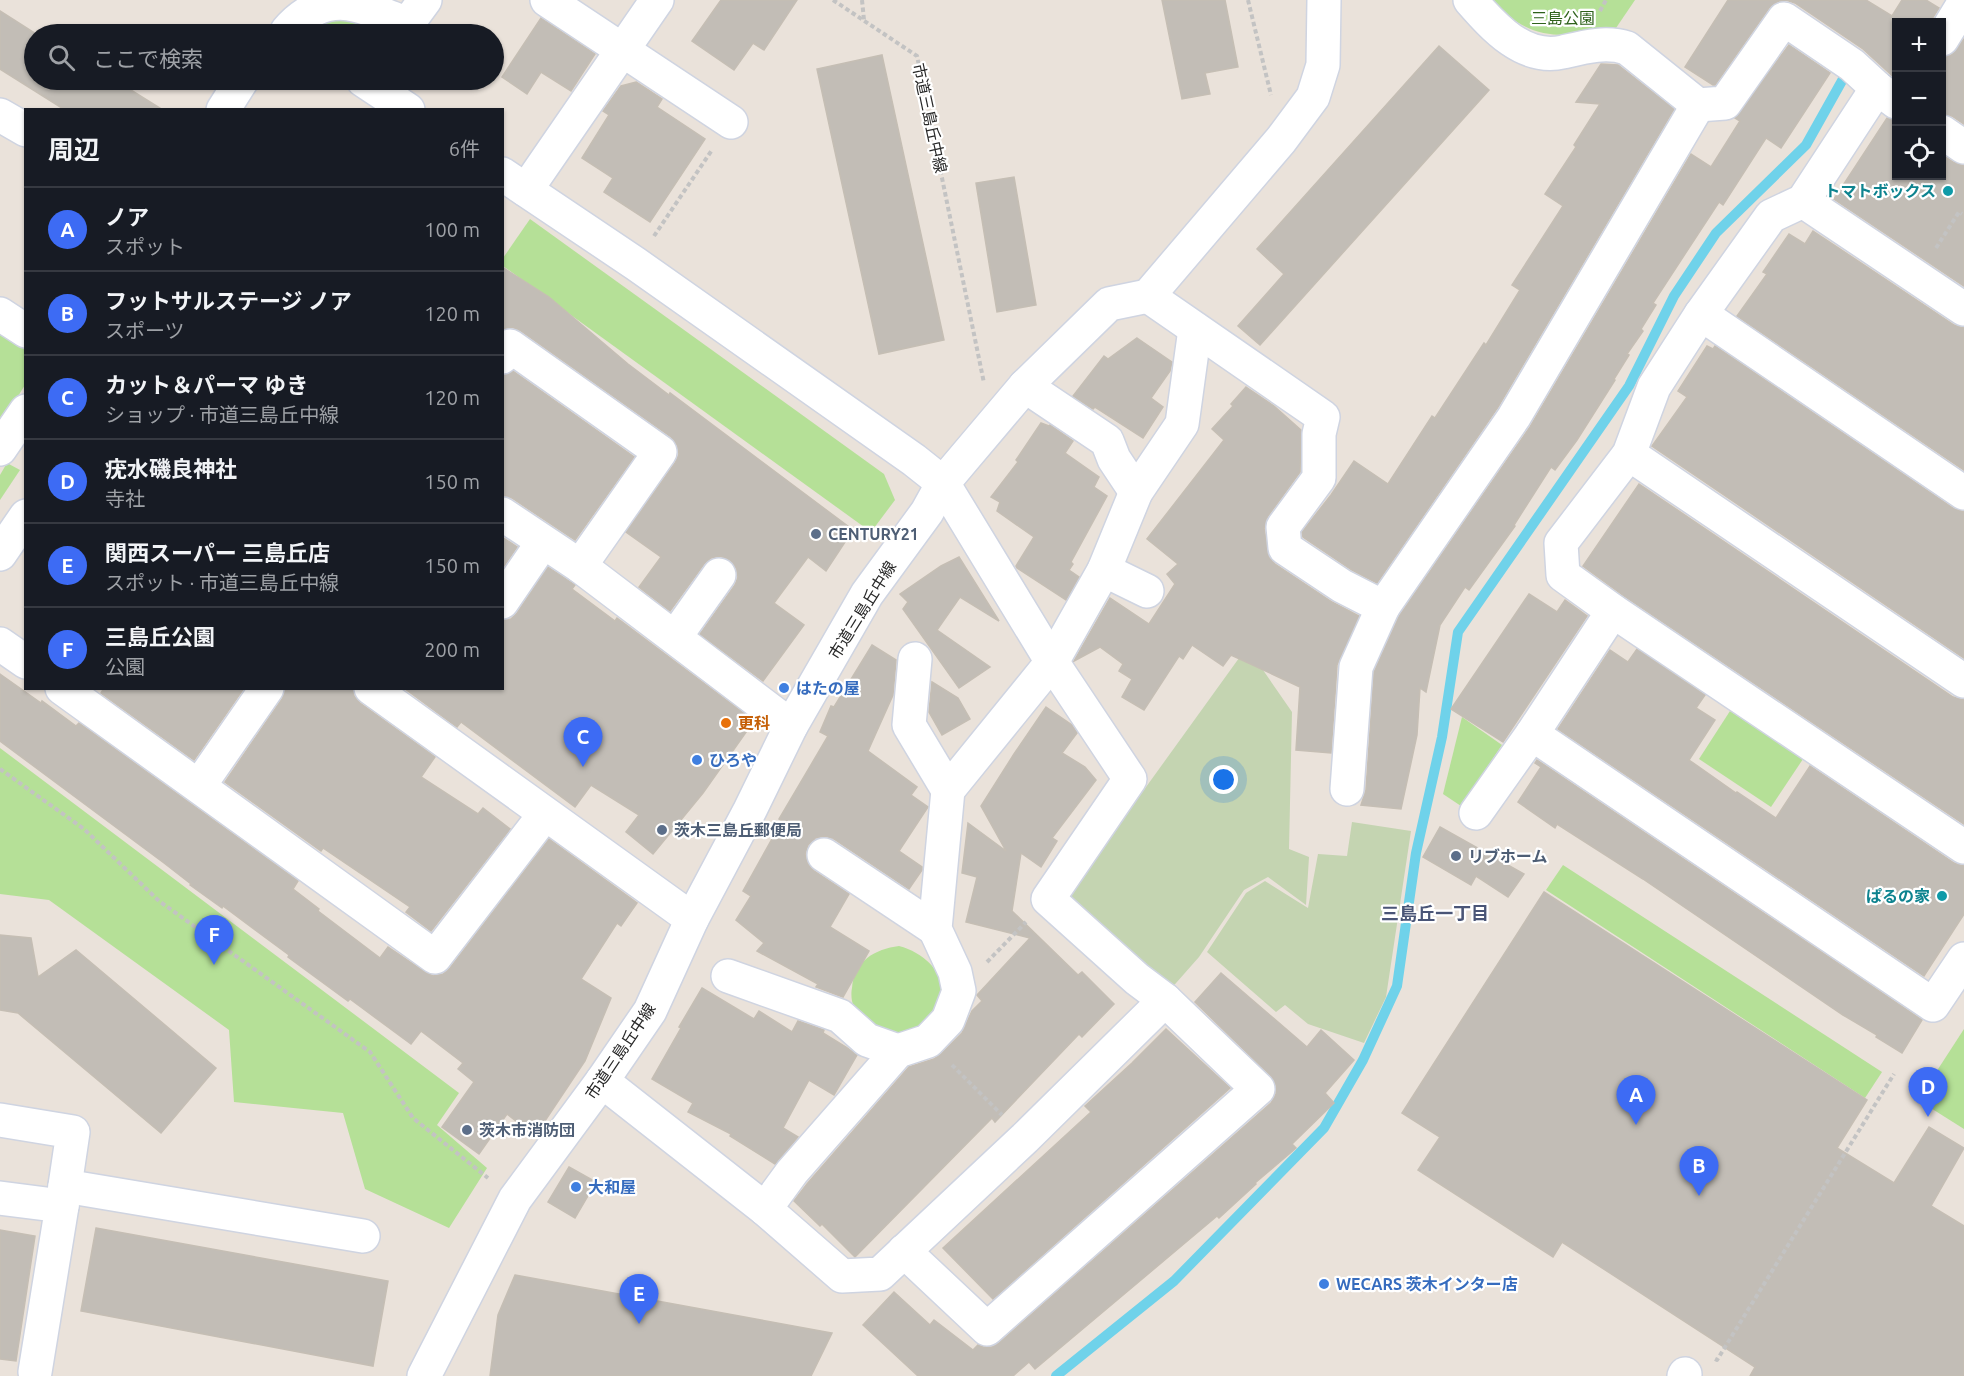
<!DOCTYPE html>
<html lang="ja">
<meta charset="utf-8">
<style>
body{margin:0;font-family:Ubuntu,"Noto Sans JP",sans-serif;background:#242831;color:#f1f3f6}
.controls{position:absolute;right:18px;top:18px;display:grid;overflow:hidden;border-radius:0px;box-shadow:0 2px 4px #0004}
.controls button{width:54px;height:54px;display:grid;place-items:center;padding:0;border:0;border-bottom:2px solid #363941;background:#171b24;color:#f1f3f6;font:30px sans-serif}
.you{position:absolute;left:1224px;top:780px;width:21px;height:21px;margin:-15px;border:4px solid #fff;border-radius:50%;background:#1a73e8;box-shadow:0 0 0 9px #1a73e833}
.badge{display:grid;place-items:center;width:39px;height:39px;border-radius:50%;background:#3d6bf4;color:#fff;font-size:20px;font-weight:700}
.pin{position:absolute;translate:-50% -50px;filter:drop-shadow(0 2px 3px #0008)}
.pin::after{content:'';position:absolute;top:32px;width:21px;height:18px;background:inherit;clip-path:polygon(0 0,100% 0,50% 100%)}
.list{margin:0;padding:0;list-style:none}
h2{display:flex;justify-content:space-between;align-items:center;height:78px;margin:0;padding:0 24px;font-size:26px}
h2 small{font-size:20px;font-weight:400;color:#9ea1a6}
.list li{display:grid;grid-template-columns:39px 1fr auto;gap:18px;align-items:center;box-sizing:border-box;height:84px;padding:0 24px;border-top:2px solid #363941}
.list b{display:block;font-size:22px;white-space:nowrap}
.list p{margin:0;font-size:20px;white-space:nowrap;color:#9ea1a6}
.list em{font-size:20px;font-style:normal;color:#9ea1a6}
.icon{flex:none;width:33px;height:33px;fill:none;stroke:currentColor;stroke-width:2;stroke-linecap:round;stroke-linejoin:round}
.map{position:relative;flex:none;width:1964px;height:1376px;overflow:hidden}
.search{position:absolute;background:#171b24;box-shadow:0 2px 4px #0004;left:24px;top:24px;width:480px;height:66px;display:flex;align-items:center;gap:15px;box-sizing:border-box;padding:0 21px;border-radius:33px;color:#9ea1a6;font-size:22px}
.panel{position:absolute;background:#171b24;box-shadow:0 2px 4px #0004;left:24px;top:108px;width:480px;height:582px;border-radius:0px}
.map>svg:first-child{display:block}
</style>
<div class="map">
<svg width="1964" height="1376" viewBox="0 0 1964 1376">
<rect width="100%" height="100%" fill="#eae2da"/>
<g fill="#b5e097">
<path d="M 1492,0 L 1635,0 L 1616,28 C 1565,38 1530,43 1492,0 Z"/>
<path d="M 334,15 L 350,22 L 370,22 L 384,27 L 381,34 L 325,34 L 317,24 Z"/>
<path d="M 530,219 L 884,474 L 895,500 L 871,532 L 503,266 L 503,258 Z"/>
<path d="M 0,334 L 26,350 L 25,385 L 0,425 Z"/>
<path d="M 7,463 L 20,470 L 0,500 L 0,475 Z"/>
<path d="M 1730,711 L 1803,759 L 1771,807 L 1699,759 Z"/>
<path d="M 1462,717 L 1502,745 L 1461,806 L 1443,794 Z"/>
<path d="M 0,748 L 459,1093 L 437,1125 L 487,1168 L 449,1228 L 365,1189 L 343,1113 L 234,1102 L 229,1030 L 49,900 L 0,894 Z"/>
<path d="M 1563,865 L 1882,1072 L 1865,1098 L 1546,890 Z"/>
<path d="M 899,946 C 936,956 959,992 926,1021 C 922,1025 917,1031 912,1033 C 904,1035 893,1034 884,1035 C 878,1029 857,1013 854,1006 C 851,1002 851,992 852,988 C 854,961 875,949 899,946 Z"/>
<path d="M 1964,1029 L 1964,1129 L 1918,1100 Z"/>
</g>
<g fill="#c4d4b1">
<path d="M 1247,647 L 1292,712 L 1289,849 L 1309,857 L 1306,905 L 1268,877 L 1244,890 L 1199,957 L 1169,991 L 1066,898 Z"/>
<path d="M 1352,822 L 1411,831 L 1386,997 L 1364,1043 L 1308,1024 L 1285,1005 L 1276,1012 L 1207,952 L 1246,893 L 1265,881 L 1308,908 L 1318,854 L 1347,856 Z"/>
</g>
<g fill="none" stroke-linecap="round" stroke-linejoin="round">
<path stroke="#6fd2ea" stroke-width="10" d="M 1056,1376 L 1174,1281 L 1324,1128 L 1363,1060 L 1397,986 L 1416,853 L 1442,737 L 1458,632 L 1629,386 L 1674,296 L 1716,233 L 1806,145 L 1843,79"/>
</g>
<g fill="#c2bdb6" stroke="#c5beb4" stroke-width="1.5">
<path d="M 721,0 L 797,0 L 764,50 L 753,43 L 734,70 L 692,41 Z"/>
<path d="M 1162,0 L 1225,0 L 1238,67 L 1205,73 L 1210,94 L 1182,99 Z"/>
<path d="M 1728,0 L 1866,0 L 1892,16 L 1902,0 L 1926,0 L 1939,8 L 1930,22 L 1896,22 L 1896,79 L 1863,49 L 1795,3 L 1786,0 L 1777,2 L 1769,8 L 1715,85 L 1713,85 L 1685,67 Z"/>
<path d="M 0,11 L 36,34 L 37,31 L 42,34 L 34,34 L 34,80 L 115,80 L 163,110 L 65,110 L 0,69 Z"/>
<path d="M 541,18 L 595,54 L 571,91 L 541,72 L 527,94 L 502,77 Z"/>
<path d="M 1964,39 L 1964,124 L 1952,116 L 1941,114 L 1941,58 L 1951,55 Z"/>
<path d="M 1789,45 L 1830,73 L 1781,148 L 1766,138 L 1723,205 L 1719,202 L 1653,303 L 1656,305 L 1641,329 L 1643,331 L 1627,354 L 1629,355 L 1614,379 L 1615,380 L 1577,440 L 1555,470 L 1551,467 L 1514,525 L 1515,526 L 1469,590 L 1465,587 L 1440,625 L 1426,692 L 1420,688 L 1417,735 L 1401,809 L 1361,805 L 1366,790 L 1374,672 L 1399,616 L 1530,427 L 1691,154 L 1711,167 L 1740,121 L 1735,118 Z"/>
<path d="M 1439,46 L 1489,90 L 1260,345 L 1238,326 L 1284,274 L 1257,249 Z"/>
<path d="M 882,55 L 944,340 L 879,354 L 817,69 Z"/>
<path d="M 1601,64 L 1618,65 L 1674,109 L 1498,407 L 1377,583 L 1352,570 L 1303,537 L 1302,532 L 1331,495 L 1354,461 L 1388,484 L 1432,416 L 1435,418 L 1484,343 L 1486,345 L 1520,290 L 1512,285 L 1563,206 L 1545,194 L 1576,147 L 1574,145 L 1600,104 L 1576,102 Z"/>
<path d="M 636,82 L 662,99 L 657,107 L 705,139 L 650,222 L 604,192 L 613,178 L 582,158 L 609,115 L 603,111 L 621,86 Z"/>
<path d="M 1887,118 L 1896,120 L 1896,176 L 1941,176 L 1941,154 L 1953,162 L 1964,166 L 1964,286 L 1834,199 Z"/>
<path d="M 1014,177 L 1036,305 L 997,312 L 976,183 Z"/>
<path d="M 1813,231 L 1954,325 L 1964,328 L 1964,470 L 1737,316 L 1767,274 L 1763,272 L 1789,234 L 1805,244 Z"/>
<path d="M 502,267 L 549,297 L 628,364 L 669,395 L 670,393 L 853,530 L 826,571 L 808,557 L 774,603 L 804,625 L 763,681 L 700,634 L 735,585 L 738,577 L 736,568 L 730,560 L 720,556 L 711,558 L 704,564 L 670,611 L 639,587 L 661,557 L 626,532 L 675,463 L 679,454 L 677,445 L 671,437 L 521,331 L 512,327 L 502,329 Z"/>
<path d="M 1137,338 L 1172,362 L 1170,371 L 1151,398 L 1163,407 L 1143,438 L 1095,407 L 1093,409 L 1073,396 L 1104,356 L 1108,359 Z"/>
<path d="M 1707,346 L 1713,349 L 1715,346 L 1953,508 L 1964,512 L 1964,658 L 1652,446 L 1687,397 L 1678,391 Z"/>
<path d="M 513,371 L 634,457 L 575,540 L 512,498 L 502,495 L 502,375 Z"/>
<path d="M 1246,387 L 1274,406 L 1301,430 L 1300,472 L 1268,516 L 1264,528 L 1269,557 L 1275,564 L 1332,602 L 1359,616 L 1337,665 L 1331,753 L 1296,750 L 1300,687 L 1231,655 L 1223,666 L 1192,645 L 1183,659 L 1179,656 L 1144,710 L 1122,697 L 1132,679 L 1119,671 L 1123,664 L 1100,647 L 1074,661 L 1110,598 L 1149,624 L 1175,584 L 1167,574 L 1178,564 L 1147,539 L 1224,440 L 1212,429 L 1233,406 L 1231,404 Z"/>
<path d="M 1041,423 L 1049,426 L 1050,425 L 1073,441 L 1065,453 L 1099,477 L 1094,487 L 1107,496 L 1071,562 L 1073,564 L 1069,570 L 1079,577 L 1066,600 L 1017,568 L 1016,566 L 1034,537 L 997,511 L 1000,502 L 991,497 L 1018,462 L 1016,460 Z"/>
<path d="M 1639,484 L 1953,697 L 1964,700 L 1964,824 L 1624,596 L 1583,566 Z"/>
<path d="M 502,537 L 517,547 L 504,566 L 502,565 Z"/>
<path d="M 959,557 L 999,621 L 960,597 L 937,630 L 990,667 L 959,688 L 903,609 L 908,602 L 900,594 L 941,566 Z"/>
<path d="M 548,567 L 575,585 L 572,589 L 615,621 L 617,618 L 754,721 L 703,793 L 653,854 L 626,832 L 639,815 L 591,785 L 575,807 L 461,722 L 457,727 L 404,688 L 502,688 L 502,620 L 511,619 L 517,613 Z"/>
<path d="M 1529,594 L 1557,612 L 1565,600 L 1587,616 L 1503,742 L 1451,709 Z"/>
<path d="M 872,645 L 896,660 L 893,695 L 868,751 L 917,787 L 911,795 L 928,807 L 899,851 L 922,867 L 922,870 L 909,889 L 834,839 L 825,836 L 816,838 L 808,845 L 805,854 L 808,864 L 814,871 L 849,894 L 830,927 L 869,951 L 843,997 L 816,987 L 818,984 L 757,951 L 764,943 L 736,920 L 751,896 L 743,891 L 782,821 L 779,819 L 828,736 L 820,732 L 831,706 L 834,707 Z"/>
<path d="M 1637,649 L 1705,695 L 1696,708 L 1715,720 L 1689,760 L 1736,793 L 1737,792 L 1776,818 L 1810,766 L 1954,863 L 1964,866 L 1964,914 L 1924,976 L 1558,729 L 1610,650 L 1628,662 Z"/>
<path d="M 0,674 L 41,703 L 42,701 L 76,726 L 79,723 L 298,881 L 293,889 L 319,909 L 318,911 L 380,958 L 388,947 L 425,972 L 433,976 L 443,974 L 450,968 L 549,839 L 637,903 L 621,926 L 617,923 L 581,979 L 611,998 L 585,1061 L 535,1136 L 507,1114 L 479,1154 L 442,1127 L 474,1082 L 458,1069 L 463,1063 L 421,1031 L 411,1044 L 350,999 L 348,1001 L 288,957 L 289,955 L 223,906 L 222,908 L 190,885 L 191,884 L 164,863 L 0,741 Z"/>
<path d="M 932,682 L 958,698 L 970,719 L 942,735 L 929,712 Z"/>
<path d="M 104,688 L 244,688 L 194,760 L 101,693 Z"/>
<path d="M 286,688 L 353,688 L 354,696 L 360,703 L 435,757 L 421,777 L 478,814 L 483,808 L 510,829 L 431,931 L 406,912 L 410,907 L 323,848 L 321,851 L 225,782 L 282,699 Z"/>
<path d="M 1046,707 L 1072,725 L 1077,733 L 1062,753 L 1085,767 L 1096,780 L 1052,838 L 1057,841 L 1041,867 L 1021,853 L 1012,911 L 1078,975 L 1082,972 L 1114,1004 L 1082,1037 L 1079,1034 L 995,1122 L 992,1118 L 855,1257 L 822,1224 L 820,1226 L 794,1201 L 807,1184 L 909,1067 L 934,1059 L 941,1054 L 962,1033 L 972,1011 L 982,1001 L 977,995 L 1030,938 L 966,922 L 977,877 L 962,873 L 968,823 L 1006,851 L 981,806 L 1014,754 Z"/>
<path d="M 1537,760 L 1922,1020 L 1902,1053 L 1876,1037 L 1877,1035 L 1843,1015 L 1643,879 L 1557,824 L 1555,828 L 1518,802 L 1541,767 L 1535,763 Z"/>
<path d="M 1440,827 L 1524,874 L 1508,897 L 1476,876 L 1471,885 L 1423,857 Z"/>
<path d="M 1544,892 L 1867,1100 L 1837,1148 L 1894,1183 L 1929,1127 L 1964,1148 L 1931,1206 L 1964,1226 L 1964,1376 L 1750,1376 L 1755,1367 L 1562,1242 L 1553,1257 L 1418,1170 L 1440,1137 L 1402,1113 Z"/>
<path d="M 0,935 L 31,938 L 38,977 L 76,950 L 216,1068 L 161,1133 L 18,1013 L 0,1010 Z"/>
<path d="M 1221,973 L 1307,1047 L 1321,1030 L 1354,1060 L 1325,1093 L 1334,1103 L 1292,1144 L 1296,1148 L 1255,1183 L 1256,1184 L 1219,1218 L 1217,1216 L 1035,1369 L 1029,1362 L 1013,1376 L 918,1376 L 863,1325 L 894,1292 L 930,1325 L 934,1320 L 973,1350 L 978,1345 L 983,1347 L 992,1347 L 999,1343 L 1271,1103 L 1276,1094 L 1276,1085 L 1271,1076 L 1195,1002 Z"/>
<path d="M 702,988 L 754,1019 L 759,1011 L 792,1032 L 798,1021 L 824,1030 L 823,1033 L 846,1047 L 857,1055 L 834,1095 L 809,1080 L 783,1128 L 798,1137 L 775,1164 L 730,1136 L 731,1134 L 688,1112 L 693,1103 L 652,1079 L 681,1028 L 679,1027 Z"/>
<path d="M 1166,1029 L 1230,1088 L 993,1299 L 943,1248 L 1091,1112 L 1085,1106 L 1132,1063 Z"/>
<path d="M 569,1167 L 596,1182 L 575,1218 L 548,1202 Z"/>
<path d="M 96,1228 L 388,1281 L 373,1366 L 81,1311 Z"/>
<path d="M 0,1230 L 35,1236 L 16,1361 L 0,1359 Z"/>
<path d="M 515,1275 L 832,1333 L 811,1376 L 490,1376 L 498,1315 Z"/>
</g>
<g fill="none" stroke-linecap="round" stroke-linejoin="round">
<defs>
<g id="minor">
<path d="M 547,0 L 731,122"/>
<path d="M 1470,0 C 1493,26 1523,61 1563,52 C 1584,47 1606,41 1627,48 L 1698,105 L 1725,103 L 1784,19 L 1852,65 L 1877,88 L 1896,102"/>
<path d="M 287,31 C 302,13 325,0 349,4 C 366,6 391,18 408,24"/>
<path d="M 400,34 L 425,0"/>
<path d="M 1942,39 L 1964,3"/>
<path d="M 363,80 L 408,110"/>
<path d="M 1877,88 L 1803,201 L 1771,216 L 1701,314 L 1654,387 L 1629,454 L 1561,543 L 1563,575 L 1613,611 L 1964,847"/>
<path d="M 223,110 L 242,80"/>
<path d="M 0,115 L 26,130"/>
<path d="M 1942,132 L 1964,147"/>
<path d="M 502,174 L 636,264 L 914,460 L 943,483 L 1052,662 L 1130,779 L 1048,899 L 1137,979 L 1165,1000 L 1025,1138 L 880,1274 L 842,1276 L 765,1209"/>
<path d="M 526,190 L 657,0"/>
<path d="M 1803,201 L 1964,309"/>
<path d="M 1148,296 L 1323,417 L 1319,434 L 1319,478 L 1283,527 L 1285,548 L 1342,586 L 1383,607 L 1514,417 L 1698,105"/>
<path d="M 0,314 L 26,331"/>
<path d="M 1701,314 L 1964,493"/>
<path d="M 502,357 L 510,346 L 660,452 L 580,566"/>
<path d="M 1025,386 L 1107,441 L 1114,459 L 1136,492"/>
<path d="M 0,449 L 26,411"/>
<path d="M 1629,454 L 1964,681"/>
<path d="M 502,514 L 580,566 L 791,726"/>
<path d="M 0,554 L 26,516"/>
<path d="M 1104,570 L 1147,591"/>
<path d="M 502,602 L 543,542"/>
<path d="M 1613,611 L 1532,734 L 1933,1005 L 1964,959"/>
<path d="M 675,637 L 719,575"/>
<path d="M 0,644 L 26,662"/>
<path d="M 915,659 L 909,725 L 948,790"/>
<path d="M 62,688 L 435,957 L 545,814"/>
<path d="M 371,688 L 692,919"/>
<path d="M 199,786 L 267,688"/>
<path d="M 1347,789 L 1356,667 L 1383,607"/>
<path d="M 1476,813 L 1532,734"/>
<path d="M 824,855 L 935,929"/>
<path d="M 728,976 L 840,1016 L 867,1040 L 898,1051"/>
<path d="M 602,1081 L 765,1209 L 792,1172 L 898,1051 L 928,1041 L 948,1020 L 959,991 L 955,972 L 935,929 L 948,790 L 1052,662 L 1104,570 L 1136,492 L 1182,424 L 1195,329"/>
<path d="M 0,1120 L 73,1132 L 62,1206"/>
<path d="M 65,1186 L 363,1236"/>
<path d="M 0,1198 L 62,1206 L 35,1372"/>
<path d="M 904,1251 L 987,1329 L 1258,1089 L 1165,1000"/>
<path d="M 424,1376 L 515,1199 L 602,1081 L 650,1011 L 692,919 L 750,810 L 791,726 L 867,594 L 927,512 L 943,483 L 1025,386 L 1109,304 L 1148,296 L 1281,140 L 1313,97 L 1323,65 L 1324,0"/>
<path d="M 1684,1376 L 1685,1374"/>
</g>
</defs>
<use href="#minor" stroke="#cfd4e1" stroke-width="36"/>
<g stroke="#c3c3c3" stroke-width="4" stroke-dasharray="4.5 3" stroke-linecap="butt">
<path d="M 833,0 L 917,56 L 984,383"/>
<path d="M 862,0 L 864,20"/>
<path d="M 1248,0 L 1271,95"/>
<path d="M 1600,11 L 1606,0"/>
<path d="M 654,236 L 712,150"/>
<path d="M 1936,248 L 1959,212 L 1962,214"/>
<path d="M 0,769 L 84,829 L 159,901 L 370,1052 L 413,1118 L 488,1178"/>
<path d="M 778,828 L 795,838"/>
<path d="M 987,962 L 1026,922"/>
<path d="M 952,1065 L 1002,1115"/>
<path d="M 1715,1359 L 1717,1360 L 1894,1074"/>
</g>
<use href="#minor" stroke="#fff" stroke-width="33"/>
</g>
<g fill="#0f9aa8" stroke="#fff" stroke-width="2">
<circle cx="1948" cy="191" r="6"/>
<circle cx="1942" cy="896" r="6"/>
</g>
<g fill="#5c6f8a" stroke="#fff" stroke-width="2">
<circle cx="816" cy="534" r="6"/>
<circle cx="662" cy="830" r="6"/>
<circle cx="1456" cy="856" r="6"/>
<circle cx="467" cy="1130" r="6"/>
</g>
<g fill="#3f7fe0" stroke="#fff" stroke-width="2">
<circle cx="784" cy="688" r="6"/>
<circle cx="697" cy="760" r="6"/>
<circle cx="576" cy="1187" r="6"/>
<circle cx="1324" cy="1284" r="6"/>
</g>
<circle fill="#e8710a" stroke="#fff" stroke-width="2" cx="726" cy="723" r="6"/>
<g text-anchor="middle" stroke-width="4.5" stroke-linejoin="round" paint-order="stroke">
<g font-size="16" fill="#2f621b" stroke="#fff">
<text x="1563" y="24">三島公園</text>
</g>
<g font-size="16" fill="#282828" stroke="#fff">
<text transform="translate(930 118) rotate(78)" y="6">市道三島丘中線</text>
<text transform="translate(862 610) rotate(-58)" y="6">市道三島丘中線</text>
<text transform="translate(620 1051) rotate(-56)" y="6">市道三島丘中線</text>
</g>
<g font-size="16" font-weight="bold" fill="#0d838f" stroke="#fff" text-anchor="end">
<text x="1936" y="197">トマトボックス</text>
<text x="1930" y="902">ぱるの家</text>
</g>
<g font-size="16" font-weight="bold" fill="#4e5e75" stroke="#fff" text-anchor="start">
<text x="828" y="540">CENTURY21</text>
<text x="674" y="836">茨木三島丘郵便局</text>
<text x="1468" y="862">リブホーム</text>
<text x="479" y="1136">茨木市消防団</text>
</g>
<g font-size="16" font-weight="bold" fill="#366cbe" stroke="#fff" text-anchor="start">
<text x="796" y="694">はたの屋</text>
<text x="709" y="766">ひろや</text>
<text x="588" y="1193">大和屋</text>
<text x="1336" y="1290">WECARS 茨木インター店</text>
</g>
<g font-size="16" font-weight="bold" fill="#c56008" stroke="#fff" text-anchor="start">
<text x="738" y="729">更科</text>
</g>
<g font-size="18" font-weight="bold" fill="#4a5577" stroke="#fff">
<text x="1435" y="920">三島丘一丁目</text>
</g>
</g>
</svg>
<div class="controls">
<button>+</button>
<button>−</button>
<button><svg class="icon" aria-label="locate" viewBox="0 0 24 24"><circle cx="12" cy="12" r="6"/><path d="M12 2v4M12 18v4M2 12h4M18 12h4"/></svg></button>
</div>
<div class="you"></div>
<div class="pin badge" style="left:1636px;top:1125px">A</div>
<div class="pin badge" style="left:1699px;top:1196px">B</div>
<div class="pin badge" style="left:583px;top:767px">C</div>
<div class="pin badge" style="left:1928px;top:1117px">D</div>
<div class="pin badge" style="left:639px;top:1324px">E</div>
<div class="pin badge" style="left:214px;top:965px">F</div>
<div class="search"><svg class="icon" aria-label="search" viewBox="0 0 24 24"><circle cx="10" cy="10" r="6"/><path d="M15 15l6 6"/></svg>ここで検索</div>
<section class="panel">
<h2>周辺<small>6件</small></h2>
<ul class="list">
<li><span class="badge">A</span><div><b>ノア</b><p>スポット</p></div><em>100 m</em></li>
<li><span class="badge">B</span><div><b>フットサルステージ ノア</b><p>スポーツ</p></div><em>120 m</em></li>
<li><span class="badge">C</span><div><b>カット＆パーマ ゆき</b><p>ショップ · 市道三島丘中線</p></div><em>120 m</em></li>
<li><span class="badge">D</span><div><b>疣水磯良神社</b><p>寺社</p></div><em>150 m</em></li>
<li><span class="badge">E</span><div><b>関西スーパー 三島丘店</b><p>スポット · 市道三島丘中線</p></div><em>150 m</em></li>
<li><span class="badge">F</span><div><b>三島丘公園</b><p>公園</p></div><em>200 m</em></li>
</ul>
</section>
</div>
